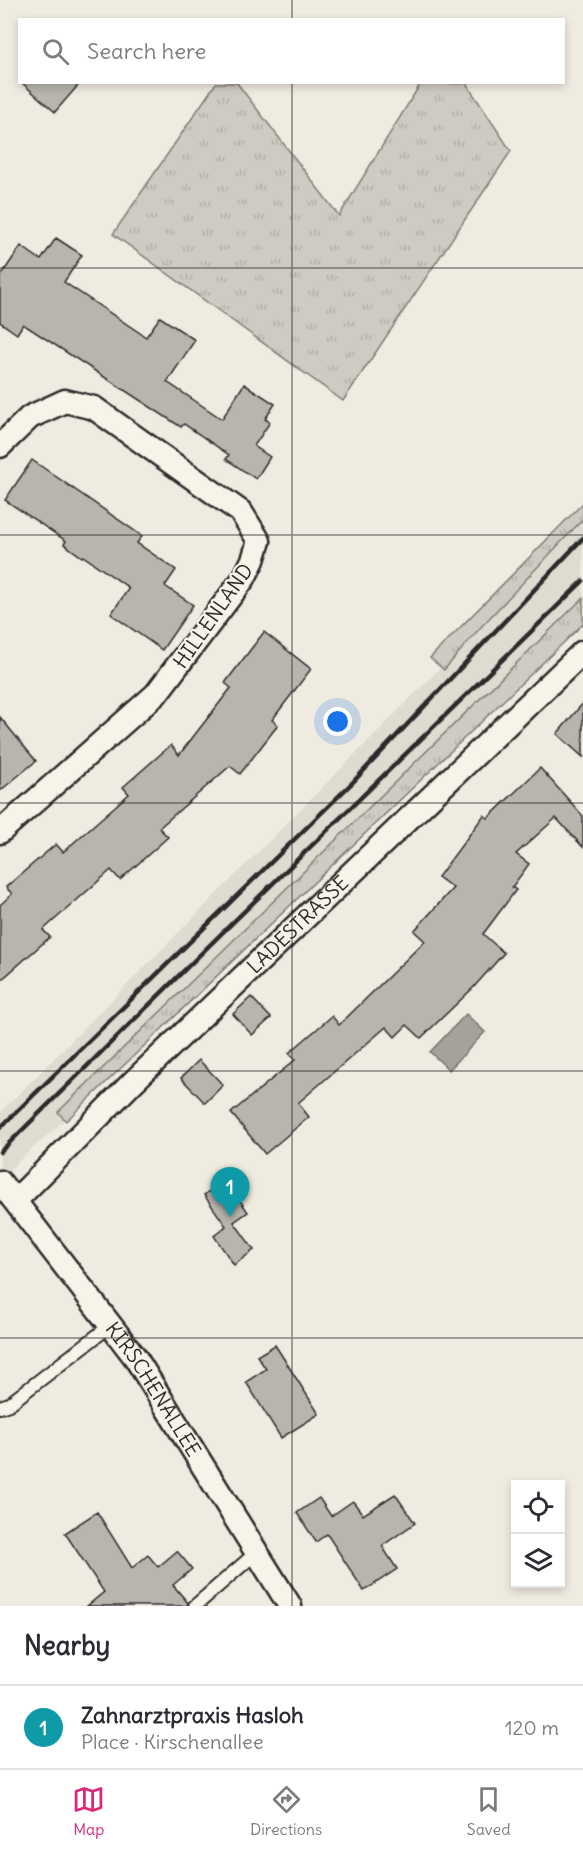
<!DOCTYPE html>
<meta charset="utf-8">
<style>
body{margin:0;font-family:Delius,sans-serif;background:#f2f2f3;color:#2b2b33}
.controls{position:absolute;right:18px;bottom:18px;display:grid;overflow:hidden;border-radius:0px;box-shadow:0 3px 9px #0003}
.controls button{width:54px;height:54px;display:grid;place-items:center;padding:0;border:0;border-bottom:2px solid #e1e1e2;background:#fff;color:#2b2b33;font:30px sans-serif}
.you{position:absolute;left:338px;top:722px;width:21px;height:21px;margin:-15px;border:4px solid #fff;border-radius:50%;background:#1a73e8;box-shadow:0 0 0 9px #1a73e833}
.badge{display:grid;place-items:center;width:39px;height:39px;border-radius:50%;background:#db2777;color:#fff;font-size:20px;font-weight:700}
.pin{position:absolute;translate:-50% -50px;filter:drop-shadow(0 2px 3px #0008)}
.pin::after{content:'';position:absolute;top:32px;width:21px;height:18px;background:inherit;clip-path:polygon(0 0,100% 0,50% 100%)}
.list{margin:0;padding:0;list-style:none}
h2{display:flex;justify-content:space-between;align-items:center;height:78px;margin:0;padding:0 24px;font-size:26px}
h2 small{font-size:20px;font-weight:400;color:#7c7c81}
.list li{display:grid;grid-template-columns:39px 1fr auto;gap:18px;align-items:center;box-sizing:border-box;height:84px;padding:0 24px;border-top:2px solid #e1e1e2}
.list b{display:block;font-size:22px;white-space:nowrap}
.list p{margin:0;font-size:20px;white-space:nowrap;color:#7c7c81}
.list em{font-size:20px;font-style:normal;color:#7c7c81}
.icon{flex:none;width:33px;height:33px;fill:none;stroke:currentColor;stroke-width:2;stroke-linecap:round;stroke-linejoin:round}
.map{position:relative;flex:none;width:583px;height:1606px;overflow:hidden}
.search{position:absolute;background:#fff;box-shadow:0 3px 9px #0003;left:18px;right:18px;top:18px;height:66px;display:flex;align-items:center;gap:15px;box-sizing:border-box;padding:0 21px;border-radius:0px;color:#7c7c81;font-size:22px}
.sheet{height:162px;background:#fff}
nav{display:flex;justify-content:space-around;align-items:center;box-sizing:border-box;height:84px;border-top:2px solid #e1e1e2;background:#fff;font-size:16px;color:#7c7c81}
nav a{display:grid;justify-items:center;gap:3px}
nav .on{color:#db2777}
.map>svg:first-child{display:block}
</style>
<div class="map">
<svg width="583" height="1606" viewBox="0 0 583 1606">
<defs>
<pattern id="grass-tufts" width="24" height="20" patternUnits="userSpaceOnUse" patternTransform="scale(1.5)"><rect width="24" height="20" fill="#cfcbc2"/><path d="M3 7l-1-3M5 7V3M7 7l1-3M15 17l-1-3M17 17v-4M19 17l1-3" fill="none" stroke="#b2aea7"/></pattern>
</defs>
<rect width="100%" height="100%" fill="#efebe0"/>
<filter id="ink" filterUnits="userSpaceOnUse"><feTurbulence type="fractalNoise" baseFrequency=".0167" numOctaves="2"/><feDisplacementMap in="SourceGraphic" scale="12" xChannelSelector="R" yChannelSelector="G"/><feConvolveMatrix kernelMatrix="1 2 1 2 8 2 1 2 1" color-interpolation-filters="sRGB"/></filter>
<g filter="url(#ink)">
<path fill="#dedbd1" d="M 583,519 L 583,623 L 61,1123 L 0,1178 L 0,1113 L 480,628 Z"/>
<g fill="url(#grass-tufts)" stroke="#7d7b76" stroke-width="1.5">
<path d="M 216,83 L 237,83 L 339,216 L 421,83 L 466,83 L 511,151 L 343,401 L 113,234 Z"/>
<path d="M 583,503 L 583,519 L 480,628 L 444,670 L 430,658 Z"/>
<path d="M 583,598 L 583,624 L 66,1121 L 58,1112 Z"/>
</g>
<path fill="#a4a29a" stroke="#74726e" stroke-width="1.5" d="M 466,1014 L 485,1032 L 449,1070 L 430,1052 Z"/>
<g fill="#b8b5ae" stroke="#2b2b2b" stroke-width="1.5">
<path d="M 21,82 L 81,82 L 55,112 Z"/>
<path d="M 56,238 L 82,255 L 64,282 L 146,337 L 160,317 L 195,340 L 167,382 L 222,419 L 244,384 L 275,404 L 265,419 L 270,422 L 254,446 L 270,457 L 256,479 L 226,459 L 229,455 L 184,424 L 181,427 L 23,324 L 17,334 L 0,322 L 0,277 L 21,246 L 41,260 Z"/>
<path d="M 32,460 L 142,536 L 137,543 L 176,570 L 165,586 L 193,605 L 162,650 L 111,614 L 129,588 L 83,556 L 82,557 L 64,544 L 66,541 L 5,500 Z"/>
<path d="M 264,632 L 311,669 L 272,720 L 278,725 L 240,774 L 230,766 L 159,828 L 168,837 L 120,880 L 111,870 L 43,930 L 50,937 L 0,981 L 0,905 L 12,894 L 6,887 L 56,844 L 63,852 L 129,794 L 123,787 L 171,745 L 179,755 L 231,688 L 225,683 Z"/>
<path d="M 583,703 L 583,757 L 557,734 Z"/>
<path d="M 0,717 L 36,761 L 0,791 Z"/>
<path d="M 540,768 L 583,816 L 583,847 L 556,818 L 516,854 L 529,864 L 512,887 L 516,890 L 483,934 L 504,953 L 473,988 L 421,1038 L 407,1025 L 395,1037 L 386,1027 L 298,1103 L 309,1117 L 265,1154 L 231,1113 L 295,1060 L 289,1053 L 332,1016 L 339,1025 L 425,941 L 414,931 L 453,888 L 438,877 L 484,815 L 488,818 Z"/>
<path d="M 251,997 L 271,1018 L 252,1035 L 233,1014 Z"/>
<path d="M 199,1060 L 223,1085 L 205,1103 L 181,1078 Z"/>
<path d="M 225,1179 L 248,1212 L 234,1222 L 254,1250 L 234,1265 L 214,1236 L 226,1226 L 204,1195 Z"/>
<path d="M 275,1345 L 319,1414 L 281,1438 L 246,1382 L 266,1369 L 257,1356 Z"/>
<path d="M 395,1494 L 415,1523 L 382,1546 L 397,1569 L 364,1591 L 327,1534 L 316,1542 L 297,1513 L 319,1498 L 331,1516 L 353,1501 L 363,1515 Z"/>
<path d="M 97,1512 L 132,1568 L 148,1555 L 158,1567 L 177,1551 L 192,1569 L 173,1585 L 188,1603 L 187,1606 L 87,1606 L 104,1592 L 65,1533 Z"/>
</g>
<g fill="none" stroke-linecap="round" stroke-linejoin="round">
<defs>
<g id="lane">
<path d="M 0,1407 L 9,1404 L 111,1325"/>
<path d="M 195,1606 L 257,1552"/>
</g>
<g id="street">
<path d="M 0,446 L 30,417 L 65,401 L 94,408 L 241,512 L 259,541 L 253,560 L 244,578 L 156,694 L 0,832"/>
<path id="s1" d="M 0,1182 L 135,1357 L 290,1606"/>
<path id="s2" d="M 16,1200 L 134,1081 L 583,652"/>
</g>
</defs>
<use href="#lane" stroke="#2b2b2b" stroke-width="16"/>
<use href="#street" stroke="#2b2b2b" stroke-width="27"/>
<use href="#lane" stroke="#f7f3e8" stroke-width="12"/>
<use href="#street" stroke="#f7f3e8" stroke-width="22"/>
<g stroke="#2b2b2b" stroke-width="4.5">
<path d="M 0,1128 L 353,782 L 583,538"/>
<path d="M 0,1152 L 222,933 L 583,581"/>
</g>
</g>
</g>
<path fill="none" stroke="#2b2b2b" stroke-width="1.5" stroke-opacity="0.55" d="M 292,0 L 292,20M 292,82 L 292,1606M 0,268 L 583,268M 0,535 L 583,535M 0,803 L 583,803M 0,1071 L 583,1071M 0,1338 L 583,1338"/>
<g text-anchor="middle" stroke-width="4.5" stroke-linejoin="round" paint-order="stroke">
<g font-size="20" fill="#2b2b2b" stroke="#f7f3e8">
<text transform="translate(213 616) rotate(-55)" y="7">HILLENLAND</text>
<text dy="7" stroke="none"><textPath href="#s2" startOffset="394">LADESTRASSE</textPath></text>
<text dy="7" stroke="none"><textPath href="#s1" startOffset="258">KIRSCHENALLEE</textPath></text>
</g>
</g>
</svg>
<div class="controls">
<button><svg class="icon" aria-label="locate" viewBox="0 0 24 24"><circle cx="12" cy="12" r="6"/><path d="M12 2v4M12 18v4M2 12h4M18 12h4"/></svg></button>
<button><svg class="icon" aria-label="layers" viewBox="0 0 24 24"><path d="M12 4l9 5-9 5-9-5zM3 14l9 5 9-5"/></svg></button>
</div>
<div class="you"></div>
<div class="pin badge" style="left:230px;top:1217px;background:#0f9aa8">1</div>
<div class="search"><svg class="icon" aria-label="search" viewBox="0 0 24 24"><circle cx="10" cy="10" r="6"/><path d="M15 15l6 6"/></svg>Search here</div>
</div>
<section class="sheet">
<h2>Nearby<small></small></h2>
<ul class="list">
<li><span class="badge" style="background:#0f9aa8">1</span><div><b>Zahnarztpraxis Hasloh</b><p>Place · Kirschenallee</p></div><em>120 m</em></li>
</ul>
</section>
<nav>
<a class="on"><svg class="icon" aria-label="map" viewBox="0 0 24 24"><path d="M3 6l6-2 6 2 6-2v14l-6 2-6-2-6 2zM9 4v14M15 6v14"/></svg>Map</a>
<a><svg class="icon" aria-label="directions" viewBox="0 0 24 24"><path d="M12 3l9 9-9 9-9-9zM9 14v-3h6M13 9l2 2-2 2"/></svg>Directions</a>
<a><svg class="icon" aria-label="saved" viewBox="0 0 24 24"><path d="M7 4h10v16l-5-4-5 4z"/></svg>Saved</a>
</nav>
